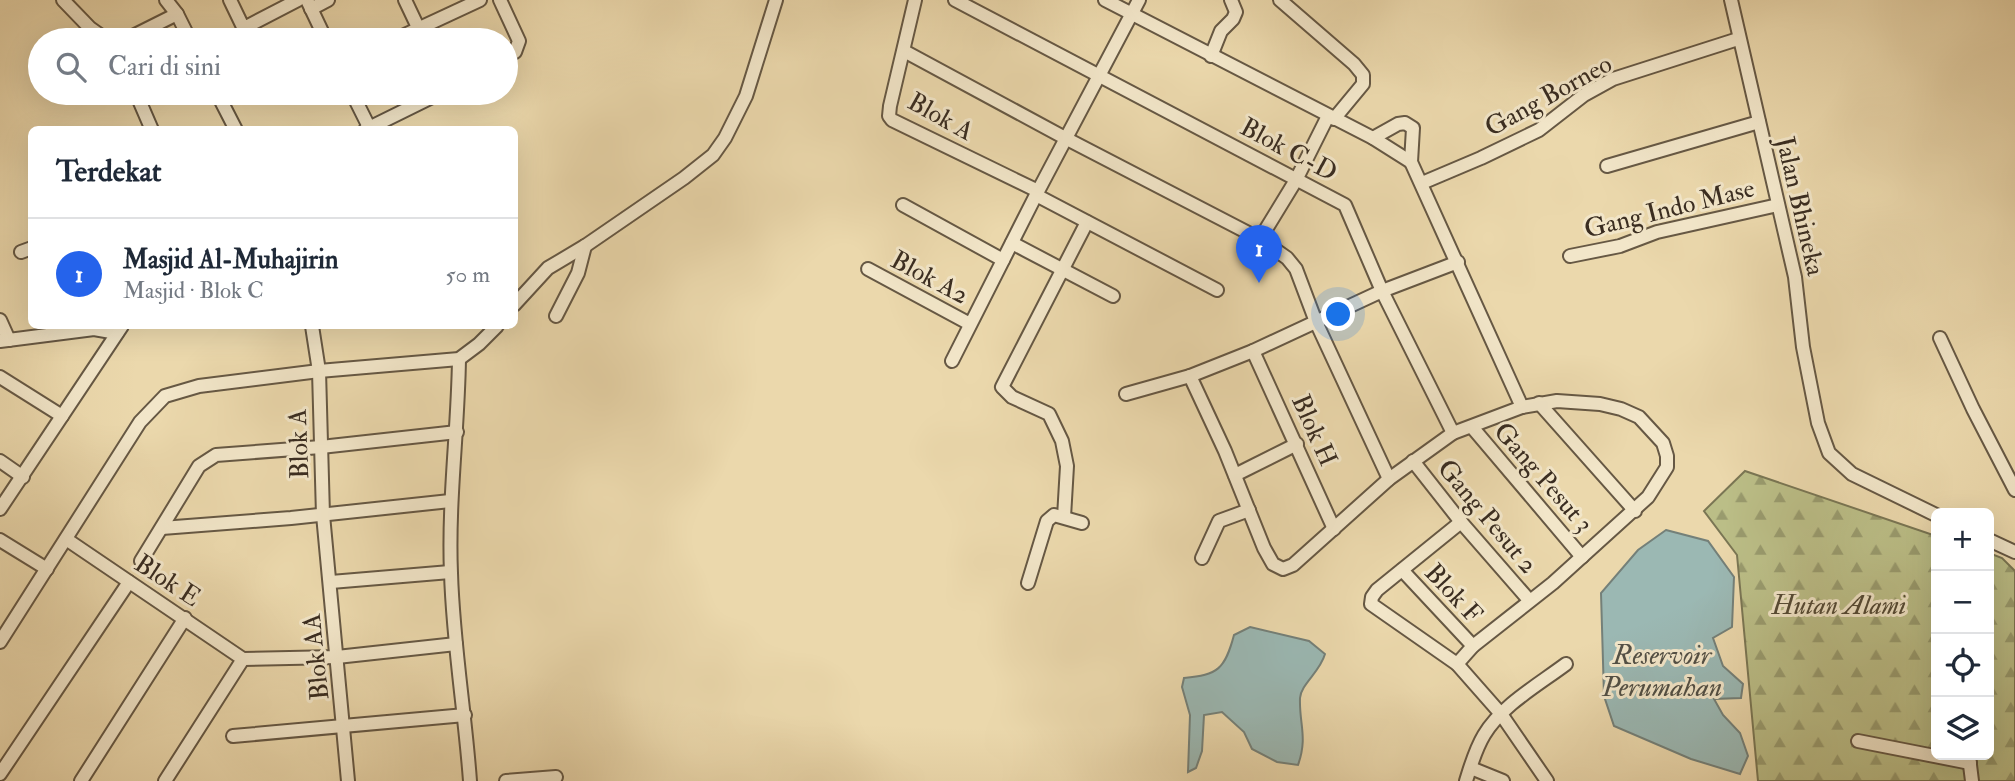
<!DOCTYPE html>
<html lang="id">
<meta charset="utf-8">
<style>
body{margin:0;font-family:"IM FELL Double Pica",serif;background:#f2f2f3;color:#1f2937}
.controls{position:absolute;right:21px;bottom:21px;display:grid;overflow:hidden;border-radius:10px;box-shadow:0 7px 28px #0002}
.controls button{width:63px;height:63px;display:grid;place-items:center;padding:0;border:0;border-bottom:2px solid #e0e1e3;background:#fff;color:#1f2937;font:35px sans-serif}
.you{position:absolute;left:1339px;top:315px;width:24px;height:24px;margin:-18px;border:5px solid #fff;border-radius:50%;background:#1a73e8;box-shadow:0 0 0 10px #1a73e833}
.badge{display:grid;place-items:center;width:46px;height:46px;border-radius:50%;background:#2563eb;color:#fff;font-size:23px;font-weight:700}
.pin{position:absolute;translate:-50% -58px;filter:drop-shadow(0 2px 4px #0008)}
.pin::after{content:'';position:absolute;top:37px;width:24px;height:21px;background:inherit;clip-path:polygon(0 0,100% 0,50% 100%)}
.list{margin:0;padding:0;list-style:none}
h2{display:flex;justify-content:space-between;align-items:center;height:91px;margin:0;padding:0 28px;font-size:30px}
h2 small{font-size:23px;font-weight:400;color:#747a83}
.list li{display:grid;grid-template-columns:46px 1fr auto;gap:21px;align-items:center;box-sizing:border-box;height:112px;padding:0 28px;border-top:2px solid #e0e1e3}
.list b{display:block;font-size:26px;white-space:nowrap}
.list p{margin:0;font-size:23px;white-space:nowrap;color:#747a83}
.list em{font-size:23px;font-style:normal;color:#747a83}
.icon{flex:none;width:38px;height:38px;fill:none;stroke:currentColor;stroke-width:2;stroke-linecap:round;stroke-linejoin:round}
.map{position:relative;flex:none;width:2015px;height:781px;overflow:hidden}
.search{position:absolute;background:#fff;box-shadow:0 7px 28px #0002;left:28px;top:28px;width:490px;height:77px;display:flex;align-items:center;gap:18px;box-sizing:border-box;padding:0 24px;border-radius:38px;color:#747a83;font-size:26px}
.panel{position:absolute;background:#fff;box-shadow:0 7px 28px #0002;left:28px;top:126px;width:490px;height:203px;border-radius:10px}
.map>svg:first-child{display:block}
</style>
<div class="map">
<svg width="2015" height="781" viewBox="0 0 2015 781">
<defs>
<pattern id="forest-firs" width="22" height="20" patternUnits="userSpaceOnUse" patternTransform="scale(1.75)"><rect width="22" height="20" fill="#bbbe87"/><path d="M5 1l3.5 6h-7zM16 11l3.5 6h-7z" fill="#999b6e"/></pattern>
</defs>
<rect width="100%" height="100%" fill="#ebd8ac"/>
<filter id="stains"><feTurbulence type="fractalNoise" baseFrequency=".00286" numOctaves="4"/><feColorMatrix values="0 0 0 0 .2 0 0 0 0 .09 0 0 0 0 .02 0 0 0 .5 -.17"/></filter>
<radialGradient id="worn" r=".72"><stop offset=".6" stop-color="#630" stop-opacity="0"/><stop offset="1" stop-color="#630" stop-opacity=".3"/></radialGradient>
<path fill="url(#forest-firs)" stroke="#7a7654" stroke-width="2" d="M 1745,471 L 1936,536 L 1936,755 L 1989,755 L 1989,553 L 2002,558 L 2015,571 L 2015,781 L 1758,781 L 1737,555 L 1704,511 Z"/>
<g fill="#9bb8b3" stroke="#748079" stroke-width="2">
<path d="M 1666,530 L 1708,541 L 1734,577 L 1732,627 L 1713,638 L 1723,666 L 1743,684 L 1741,698 L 1714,699 L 1723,715 L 1740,733 L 1748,756 L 1740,774 L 1691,759 L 1614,726 L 1604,696 L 1601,593 L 1638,550 Z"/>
<path d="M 1250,627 L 1309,641 L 1325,654 C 1320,672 1301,684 1300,698 C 1299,724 1308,737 1298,765 L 1277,762 L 1252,749 L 1244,732 L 1222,712 L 1204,715 L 1202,751 L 1196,768 L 1188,772 L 1190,715 L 1182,687 L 1184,678 C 1218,675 1225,669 1234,635 Z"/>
</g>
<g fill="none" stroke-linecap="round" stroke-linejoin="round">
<defs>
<g id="street">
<path d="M 63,0 L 90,28 L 107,40"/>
<path d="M 166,0 L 177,14 L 190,40"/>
<path d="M 230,0 L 243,27 L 246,27 L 298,0"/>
<path d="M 307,0 L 326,40"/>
<path d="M 405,0 L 424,40"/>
<path d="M 500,0 L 519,41 L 515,52 L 506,57"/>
<path d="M 915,0 L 890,106 L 889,116 L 892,120 L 1038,191"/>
<path d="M 955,0 L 1345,205 L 1382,291 L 1453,433"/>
<path d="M 1105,0 L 1373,138 L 1411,162"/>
<path d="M 1280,0 L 1354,64 L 1363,75 L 1363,84 L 1334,119"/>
<path d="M 1731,0 L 1795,277 L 1803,347 L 1818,423 L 1829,453 L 1852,474 L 1936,515"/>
<path d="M 311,9 L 328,0"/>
<path d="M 125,40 L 177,14"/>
<path d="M 394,40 L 480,0"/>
<path d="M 904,51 L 1067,139 L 1260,239 L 1287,258 L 1296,269 L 1316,322 L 1389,479"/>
<path d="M 1211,56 L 1221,31 L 1233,19 L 1236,12 L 1231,0"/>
<path d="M 136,93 L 152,130"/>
<path d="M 217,93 L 236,130"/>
<path d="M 352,93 L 369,127"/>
<path d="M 365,130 L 440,93"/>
<path d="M 1373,138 L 1398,124 L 1405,123 L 1413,128 L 1411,162 L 1522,407"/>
<path d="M 1607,166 L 1759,122"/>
<path d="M 1422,183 L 1481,158 L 1539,130 L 1584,95 L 1613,79 L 1738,39"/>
<path d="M 1036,195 L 1217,290"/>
<path d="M 903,205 L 1003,260"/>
<path d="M 1260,239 L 1296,180 L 1328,116"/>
<path d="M 1012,243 L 1113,296"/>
<path d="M 21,252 L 32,248"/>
<path d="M 1570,256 L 1620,246 L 1657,232 L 1778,205"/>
<path d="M 868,269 L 970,324"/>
<path d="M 514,305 L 548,268 L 585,246 L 684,178 L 713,155 L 725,138 L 746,96 L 776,0"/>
<path d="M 556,316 L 578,273 L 585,246"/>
<path d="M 0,320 L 9,340"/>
<path d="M 312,326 L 319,371 L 323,515 L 348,781"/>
<path d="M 1940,338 L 1973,409 L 2015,490"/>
<path d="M 0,341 L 94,329 L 117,333"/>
<path d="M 1253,351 L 1334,529"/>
<path d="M 459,359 C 458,431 448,502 451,573 C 453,643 465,712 470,781"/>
<path d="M 952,361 L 1036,195 L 1139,0"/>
<path d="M 1190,376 L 1225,451 L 1264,548 L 1273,564 L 1283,569 L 1293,565 L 1389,479 L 1453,433 L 1522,407 L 1557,401 L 1600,404 L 1621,409 L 1639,417 L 1663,443 L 1667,456 L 1667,467 L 1648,497 L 1553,583 L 1473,646 L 1457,664"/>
<path d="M 0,377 L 62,416"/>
<path d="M 1126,394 L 1190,376 L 1253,351 L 1382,291 L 1458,262"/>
<path d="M 1539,403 L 1635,511"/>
<path d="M 1472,427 L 1582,557"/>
<path d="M 0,461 L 23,477"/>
<path d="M 1413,461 L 1461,522 L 1529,600"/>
<path d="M 1235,475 L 1297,444"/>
<path d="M 0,509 L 122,326"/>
<path d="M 1064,517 L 1067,466 L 1062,441 L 1049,414 L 1012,397 L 1002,387 L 1087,222"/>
<path d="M 1461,522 L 1377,590 L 1372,597 L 1371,604 L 1457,664 L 1501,714 L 1547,781"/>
<path d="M 162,528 L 291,518 L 450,501"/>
<path d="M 66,539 L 243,659"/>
<path d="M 0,540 L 47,569"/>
<path d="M 1989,540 L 2015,552"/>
<path d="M 1202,558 L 1219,521 L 1249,510"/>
<path d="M 141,561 L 199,466 L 216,455 L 321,447 L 457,432"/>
<path d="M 1402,570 L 1473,646"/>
<path d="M 331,582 L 450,572"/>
<path d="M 1028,583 L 1047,521 L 1054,515 L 1082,523"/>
<path d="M 0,642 L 140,422 L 165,396 L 199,386 L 319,371 L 459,359 L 479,344 L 497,326"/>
<path d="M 243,659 L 337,657 L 456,644"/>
<path d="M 233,736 L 465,715"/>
<path d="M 1858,741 L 1970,763"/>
<path d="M 1969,757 L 1972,781"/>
<path d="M 1471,768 L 1503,781"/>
<path d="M 0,774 L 129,582"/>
<path d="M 81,781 L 185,618"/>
<path d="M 165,781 L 243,659"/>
<path d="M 506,781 L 556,777"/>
<path d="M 1466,781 C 1471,765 1475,750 1484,735 C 1502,705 1538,685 1566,664"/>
</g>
</defs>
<use href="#street" stroke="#665844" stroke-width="16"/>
<use href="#street" stroke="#f2e6c9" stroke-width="12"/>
</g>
<g text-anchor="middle" stroke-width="6" stroke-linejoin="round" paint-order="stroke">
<g font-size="26" fill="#3a2d21" stroke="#f2e6c9">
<text transform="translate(1548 95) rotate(-29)" y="9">Gang Borneo</text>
<text transform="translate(941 116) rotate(29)" y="9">Blok A</text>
<text transform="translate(1289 149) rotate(28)" y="9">Blok C-D</text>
<text transform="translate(1801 206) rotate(77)" y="9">Jalan Bhineka</text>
<text transform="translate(1669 208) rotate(-14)" y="9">Gang Indo Mase</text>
<text transform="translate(930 277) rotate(28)" y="9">Blok A2</text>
<text transform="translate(1315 430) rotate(66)" y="9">Blok H</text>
<text transform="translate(298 444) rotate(-92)" y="9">Blok A</text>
<text transform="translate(1544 477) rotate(49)" y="9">Gang Pesut 3</text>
<text transform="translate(1488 516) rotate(50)" y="9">Gang Pesut 2</text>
<text transform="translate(168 580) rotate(33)" y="9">Blok E</text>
<text transform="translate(1454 593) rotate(47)" y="9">Blok F</text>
<text transform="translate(315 657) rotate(-96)" y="9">Blok AA</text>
</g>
<g font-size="26" font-style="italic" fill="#544a35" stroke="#f2e6c9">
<text x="1839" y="614">Hutan Alami</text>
</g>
<g font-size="28" font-style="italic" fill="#525046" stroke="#f2e6c9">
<text x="1662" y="664">Reservoir<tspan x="1662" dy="32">Perumahan</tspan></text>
</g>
</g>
<rect width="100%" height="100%" filter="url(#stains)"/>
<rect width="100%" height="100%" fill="url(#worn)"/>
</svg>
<div class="controls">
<button>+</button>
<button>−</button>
<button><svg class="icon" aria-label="locate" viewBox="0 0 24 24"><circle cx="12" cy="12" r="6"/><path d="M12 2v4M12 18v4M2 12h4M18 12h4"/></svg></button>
<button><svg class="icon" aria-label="layers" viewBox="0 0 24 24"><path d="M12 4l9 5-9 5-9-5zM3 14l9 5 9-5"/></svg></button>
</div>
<div class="you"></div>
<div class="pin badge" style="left:1259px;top:283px">1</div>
<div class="search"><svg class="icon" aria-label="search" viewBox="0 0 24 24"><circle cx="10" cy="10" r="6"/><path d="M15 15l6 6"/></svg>Cari di sini</div>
<section class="panel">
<h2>Terdekat<small></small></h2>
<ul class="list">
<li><span class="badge">1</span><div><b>Masjid Al-Muhajirin</b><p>Masjid · Blok C</p></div><em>50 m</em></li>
</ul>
</section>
</div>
